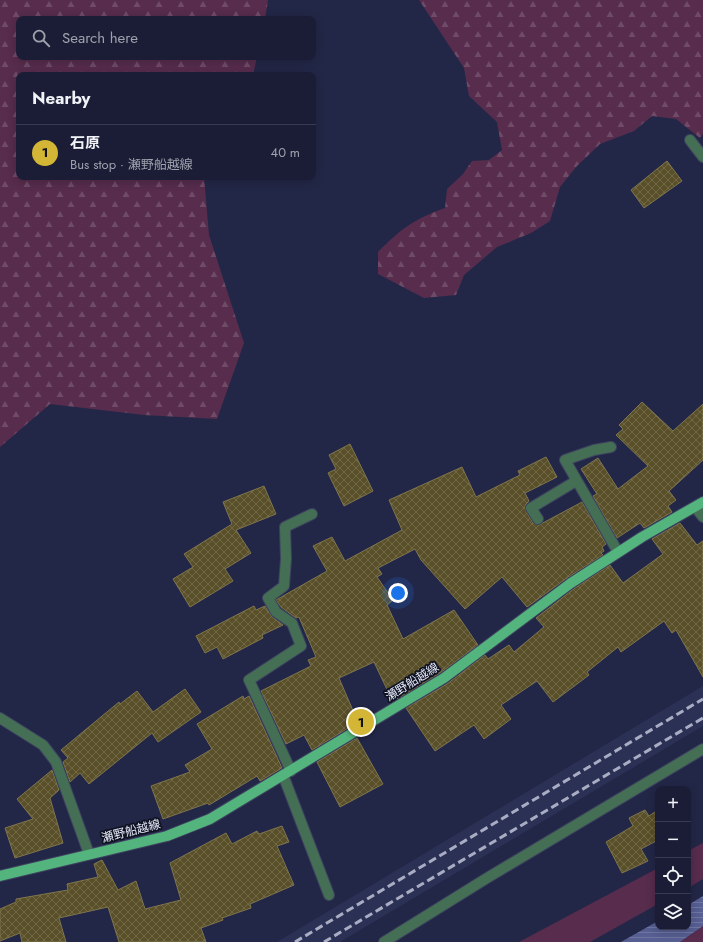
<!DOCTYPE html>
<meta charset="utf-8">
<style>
body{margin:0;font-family:Jost,"Noto Sans JP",sans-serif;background:#272a41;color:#f1f3f6}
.controls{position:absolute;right:12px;bottom:12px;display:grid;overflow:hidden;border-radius:8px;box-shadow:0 2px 10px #0003}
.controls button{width:36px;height:36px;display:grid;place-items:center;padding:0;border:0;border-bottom:1px solid #383b50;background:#1a1d35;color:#f1f3f6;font:20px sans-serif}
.you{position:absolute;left:398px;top:593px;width:14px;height:14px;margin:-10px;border:3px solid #fff;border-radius:50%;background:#1a73e8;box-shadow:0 0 0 6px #1a73e833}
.badge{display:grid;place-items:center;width:26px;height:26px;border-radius:50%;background:#d3b635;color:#111;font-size:13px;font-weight:700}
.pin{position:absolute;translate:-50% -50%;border:2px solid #fff;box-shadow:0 1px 4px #0006}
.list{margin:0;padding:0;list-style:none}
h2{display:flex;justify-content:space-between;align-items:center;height:52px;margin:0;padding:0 16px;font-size:17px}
h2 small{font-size:13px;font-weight:400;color:#9fa2ad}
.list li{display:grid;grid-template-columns:26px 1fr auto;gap:12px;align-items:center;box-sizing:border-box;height:56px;padding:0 16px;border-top:1px solid #383b50}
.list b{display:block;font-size:15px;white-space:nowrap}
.list p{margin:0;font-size:13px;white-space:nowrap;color:#9fa2ad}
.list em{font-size:13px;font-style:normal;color:#9fa2ad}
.icon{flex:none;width:22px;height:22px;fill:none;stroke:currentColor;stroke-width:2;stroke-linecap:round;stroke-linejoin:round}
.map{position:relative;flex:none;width:703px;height:942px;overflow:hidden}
.search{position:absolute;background:#1a1d35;box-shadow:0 2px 10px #0003;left:16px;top:16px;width:300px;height:44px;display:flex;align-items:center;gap:10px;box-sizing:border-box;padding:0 14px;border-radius:8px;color:#9fa2ad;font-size:15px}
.panel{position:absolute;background:#1a1d35;box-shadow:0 2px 10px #0003;left:16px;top:72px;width:300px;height:108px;border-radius:8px}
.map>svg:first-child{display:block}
</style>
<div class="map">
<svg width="703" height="942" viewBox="0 0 703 942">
<defs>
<pattern id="forest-firs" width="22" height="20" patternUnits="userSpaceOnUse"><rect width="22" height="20" fill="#572c4d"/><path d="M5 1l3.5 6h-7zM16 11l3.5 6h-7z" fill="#6f4b68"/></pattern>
<pattern id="water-rules" width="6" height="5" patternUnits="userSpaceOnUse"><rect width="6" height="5" fill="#565e92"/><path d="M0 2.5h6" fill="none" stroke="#6e75a2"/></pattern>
<pattern id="building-cross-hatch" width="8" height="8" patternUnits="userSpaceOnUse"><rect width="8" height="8" fill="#594f28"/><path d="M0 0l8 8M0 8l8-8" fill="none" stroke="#716848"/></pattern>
</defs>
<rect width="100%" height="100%" fill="#232747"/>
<path fill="#2b3055" d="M 703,686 L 703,726 L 340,942 L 277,942 Z"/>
<g fill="#572c4d">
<path d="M 703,843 L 703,879 L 688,888 L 688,851 Z"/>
<path d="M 658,868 L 658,904 L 590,942 L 519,942 Z"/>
<path d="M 703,926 L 703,942 L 680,942 Z"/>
</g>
<g fill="url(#forest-firs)">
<path d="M 0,0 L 268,0 L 265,19 L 19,19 L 19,57 L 257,57 L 253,75 L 19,75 L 19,177 L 204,177 L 209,235 L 244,343 L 217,419 L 144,415 L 50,404 L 0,447 Z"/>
<path d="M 419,0 L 703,0 L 703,134 L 700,138 L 676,119 L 652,116 L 634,131 L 600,144 L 576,167 L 560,187 L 550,221 L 531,233 L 497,247 L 464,275 L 456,295 L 424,298 L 378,274 L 378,252 C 401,229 414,219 445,208 L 447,189 L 463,174 L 472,161 L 489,160 L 502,150 L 497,122 L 469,96 L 464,68 Z"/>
</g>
<path fill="url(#water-rules)" d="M 703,896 L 703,926 L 680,942 L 621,942 L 658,921 L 658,927 L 688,927 L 688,905 Z"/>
<g fill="url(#building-cross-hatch)" stroke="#7f754d">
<path d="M 667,161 L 682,181 L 644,208 L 631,190 Z"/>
<path d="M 642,402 L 673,431 L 703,404 L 703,460 L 669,491 L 676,500 L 668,506 L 672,512 L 644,528 L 640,523 L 617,538 L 593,496 L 597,494 L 581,469 L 598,458 L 618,489 L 648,466 L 616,435 L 623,429 L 619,425 Z"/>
<path d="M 350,444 L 373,491 L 344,506 L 328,473 L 336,469 L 329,455 Z"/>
<path d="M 546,457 L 557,477 L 525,493 L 529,501 L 525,505 L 526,511 L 533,523 L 539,525 L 582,502 L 606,544 L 602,547 L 604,551 L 601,553 L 603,555 L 567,578 L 527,607 L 502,577 L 465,609 L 421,560 L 415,549 L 378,568 L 382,574 L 377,577 L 393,600 L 387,605 L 403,639 L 454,610 L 478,645 L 440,673 L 399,698 L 392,700 L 374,662 L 339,678 L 357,720 L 348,723 L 350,727 L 312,750 L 304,735 L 286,744 L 261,691 L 311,666 L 308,660 L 316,657 L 299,617 L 296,618 L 281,607 L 276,600 L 327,571 L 313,546 L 332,537 L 345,561 L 402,530 L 389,500 L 462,467 L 476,497 L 520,475 L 518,471 Z"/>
<path d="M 264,486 L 276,514 L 236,530 L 251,553 L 225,569 L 233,581 L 190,607 L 173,579 L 193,567 L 184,554 L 232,524 L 223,502 Z"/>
<path d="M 680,523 L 697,545 L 703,541 L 703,677 L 676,630 L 672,633 L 664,621 L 621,652 L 618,647 L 587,672 L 589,675 L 553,702 L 537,681 L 501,705 L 511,719 L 484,739 L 474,725 L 435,751 L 406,708 L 447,684 L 485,655 L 488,659 L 509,645 L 514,652 L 544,627 L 536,618 L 575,588 L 610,565 L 623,583 L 663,554 L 652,539 Z"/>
<path d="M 254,606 L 256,610 L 265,606 L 272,617 L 283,625 L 262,635 L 263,638 L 223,659 L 217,647 L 205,653 L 196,636 Z"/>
<path d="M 185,689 L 201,712 L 158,742 L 152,733 L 89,784 L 80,773 L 70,782 L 63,762 L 68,758 L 61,750 L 119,702 L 120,704 L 137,691 L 153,712 Z"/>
<path d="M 243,696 L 244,699 L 249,696 L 282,768 L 260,781 L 257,776 L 209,805 L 208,803 L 163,819 L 151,786 L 190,772 L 185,765 L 212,749 L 197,724 Z"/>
<path d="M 357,738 L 383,784 L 340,807 L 317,762 Z"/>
<path d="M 52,770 L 59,790 L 50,798 L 63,843 L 15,858 L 5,828 L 33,819 L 17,799 Z"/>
<path d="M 645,810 L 649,816 L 658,810 L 658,840 L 641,849 L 648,861 L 622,873 L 606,842 L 633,826 L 629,818 Z"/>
<path d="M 282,826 L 289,842 L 277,846 L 294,885 L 250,904 L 251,908 L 222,918 L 223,920 L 201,928 L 206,942 L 119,942 L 108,907 L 59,918 L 66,942 L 22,942 L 20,933 L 0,941 L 0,909 L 16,902 L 16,899 L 68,890 L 67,884 L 98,877 L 94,864 L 102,860 L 118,890 L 136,881 L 145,909 L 181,900 L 170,863 L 226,833 L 232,844 L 257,831 L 259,834 Z"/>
</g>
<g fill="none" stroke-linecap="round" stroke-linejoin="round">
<defs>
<g id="minor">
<path d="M 690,140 L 703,157"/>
<path d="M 611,447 L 594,450 L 565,460 L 618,552"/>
<path d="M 695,507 L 703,517"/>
<path d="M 538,519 L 531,508 L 576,481"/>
<path d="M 0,718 L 43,745 L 56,762 L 89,854"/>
<path d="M 291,771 L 249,680 L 301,646 L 292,623 L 276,612 L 268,598 L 284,586 L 286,559 L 285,527 L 312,514"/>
<path d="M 283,775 L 329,895"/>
<path d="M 384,942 L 487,878 L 703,749"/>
</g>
<path id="major" d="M 0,876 L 167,836 L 210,819 L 444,678 L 571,583 L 642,537 L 703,502"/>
</defs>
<use href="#minor" stroke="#3e4260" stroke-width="12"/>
<use href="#major" stroke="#3e4260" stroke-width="12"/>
<use href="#minor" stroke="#446f54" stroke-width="10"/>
<use href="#major" stroke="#53b47d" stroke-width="10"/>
<g stroke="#a9adc3" stroke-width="3" stroke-dasharray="8 4" stroke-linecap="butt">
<path d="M 295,942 L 703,699"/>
<path d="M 324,942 L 703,718"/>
</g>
</g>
<g text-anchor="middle" stroke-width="3.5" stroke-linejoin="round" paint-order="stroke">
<g font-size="12" fill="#e7ebfc" stroke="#0f1220">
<text transform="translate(412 682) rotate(-32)" y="4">瀬野船越線</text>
<text transform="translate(131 831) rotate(-14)" y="4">瀬野船越線</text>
</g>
</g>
</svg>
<div class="controls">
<button>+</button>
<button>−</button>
<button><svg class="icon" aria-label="locate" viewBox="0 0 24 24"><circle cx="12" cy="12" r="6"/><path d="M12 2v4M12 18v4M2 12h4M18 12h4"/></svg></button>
<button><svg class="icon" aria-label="layers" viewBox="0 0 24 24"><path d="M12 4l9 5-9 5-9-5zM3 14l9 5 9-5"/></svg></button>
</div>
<div class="you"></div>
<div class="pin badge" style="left:361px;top:722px">1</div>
<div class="search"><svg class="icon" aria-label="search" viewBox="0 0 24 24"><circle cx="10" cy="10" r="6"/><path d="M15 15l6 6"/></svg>Search here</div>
<section class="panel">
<h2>Nearby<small></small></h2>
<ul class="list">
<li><span class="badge">1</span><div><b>石原</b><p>Bus stop · 瀬野船越線</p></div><em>40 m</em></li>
</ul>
</section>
</div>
